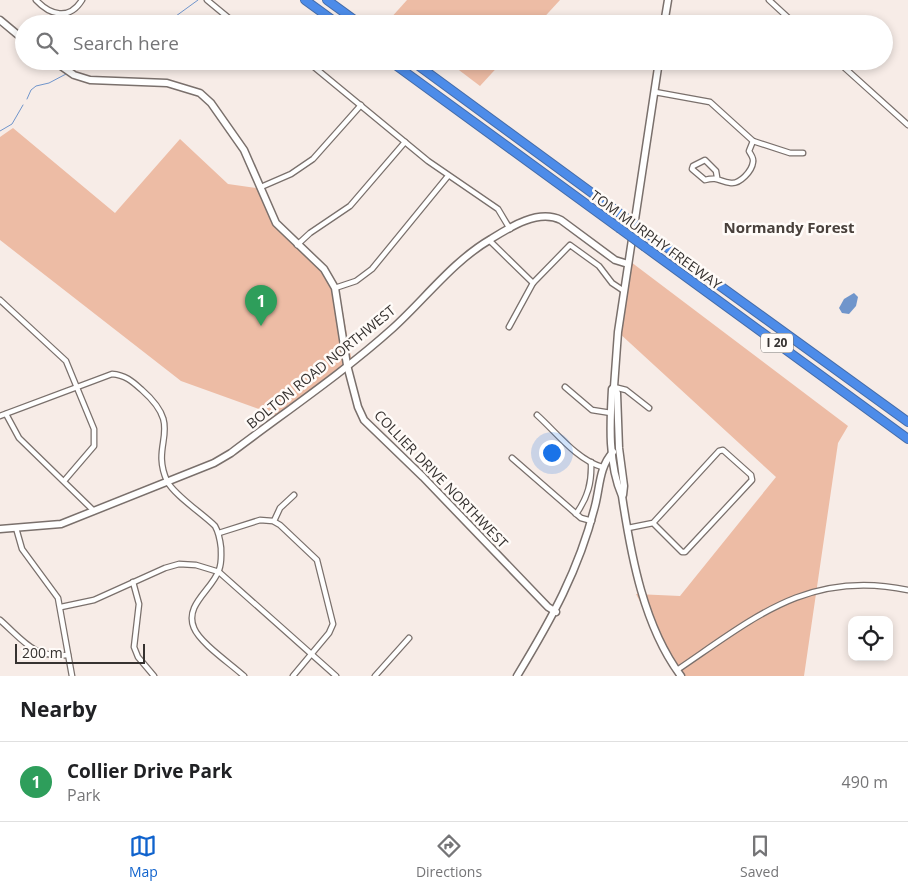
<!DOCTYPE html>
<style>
body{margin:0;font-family:"Open Sans",sans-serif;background:#f2f2f2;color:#202124}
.controls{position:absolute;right:15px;bottom:15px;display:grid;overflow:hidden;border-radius:10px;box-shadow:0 2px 8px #0003}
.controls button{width:45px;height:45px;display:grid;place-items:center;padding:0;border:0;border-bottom:1px solid #e0e0e0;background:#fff;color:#202124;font:25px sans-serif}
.scale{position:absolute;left:15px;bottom:12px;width:130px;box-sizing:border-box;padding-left:5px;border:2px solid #363230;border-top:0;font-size:14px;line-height:18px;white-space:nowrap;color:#363230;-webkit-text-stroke:4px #fffbf8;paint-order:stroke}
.you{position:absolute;left:551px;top:452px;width:18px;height:18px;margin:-12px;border:4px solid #fff;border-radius:50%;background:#1a73e8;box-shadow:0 0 0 8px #1a73e833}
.badge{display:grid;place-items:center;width:32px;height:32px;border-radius:50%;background:#1063cd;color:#fff;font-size:16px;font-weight:700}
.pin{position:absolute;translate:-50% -41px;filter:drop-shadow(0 1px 2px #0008)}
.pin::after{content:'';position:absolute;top:26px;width:18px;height:15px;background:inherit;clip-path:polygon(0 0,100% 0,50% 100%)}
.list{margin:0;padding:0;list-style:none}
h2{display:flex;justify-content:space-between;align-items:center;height:65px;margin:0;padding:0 20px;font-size:21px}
h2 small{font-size:16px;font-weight:400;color:#757577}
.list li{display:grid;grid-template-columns:32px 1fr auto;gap:15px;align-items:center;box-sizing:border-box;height:80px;padding:0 20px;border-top:1px solid #e0e0e0}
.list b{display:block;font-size:19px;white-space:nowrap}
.list p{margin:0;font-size:16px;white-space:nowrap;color:#757577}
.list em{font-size:16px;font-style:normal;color:#757577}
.icon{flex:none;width:28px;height:28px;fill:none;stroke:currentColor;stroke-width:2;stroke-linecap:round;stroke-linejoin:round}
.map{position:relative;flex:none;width:908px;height:676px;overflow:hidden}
.search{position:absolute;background:#fff;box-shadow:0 2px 8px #0003;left:15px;right:15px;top:15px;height:55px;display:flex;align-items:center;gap:12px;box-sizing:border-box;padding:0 18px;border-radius:28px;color:#757577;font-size:19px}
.sheet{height:145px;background:#fff}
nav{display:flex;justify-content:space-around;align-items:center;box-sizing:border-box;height:70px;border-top:1px solid #e0e0e0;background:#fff;font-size:14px;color:#757577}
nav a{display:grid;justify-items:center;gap:2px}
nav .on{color:#1063cd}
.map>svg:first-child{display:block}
</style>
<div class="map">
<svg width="908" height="676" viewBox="0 0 908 676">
<rect width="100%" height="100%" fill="#f7ece7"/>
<g fill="#edbca5">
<path d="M 407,0 L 560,0 L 538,24 L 395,24 L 389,20 Z"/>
<path d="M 447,61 L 503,61 L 480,86 Z"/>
<path d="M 13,128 L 115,213 L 180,139 L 228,184 L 263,189 L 282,230 L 306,251 L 338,285 L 352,362 L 284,418 L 181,381 L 0,240 L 0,137 Z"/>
<path d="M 627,259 L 848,426 L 838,443 L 804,676 L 684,676 L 669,658 L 636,594 L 680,596 L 776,477 L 618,332 Z"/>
</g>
<path fill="#7095cb" d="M 854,293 L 858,297 L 856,306 L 849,314 L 842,313 L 839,308 L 844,299 Z"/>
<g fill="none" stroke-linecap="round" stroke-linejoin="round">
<g stroke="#7095cb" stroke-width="1">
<path d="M 165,24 L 198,0"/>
<path d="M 72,70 L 80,61"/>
<path d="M 27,99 L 31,90 L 36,86 L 49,83 L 66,74"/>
<path d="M 0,131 L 12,124 L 23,105"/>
</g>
<defs>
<g id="street">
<path d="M 36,0 C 50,15 69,21 82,0"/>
<path d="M 207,0 L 236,24"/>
<path d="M 769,0 L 795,24"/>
<path d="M 304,61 L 314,67 L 428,161 L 498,209 L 510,229"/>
<path d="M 837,61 L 908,125"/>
<path d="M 655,92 L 710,102 L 753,141 L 790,153 L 803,153"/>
<path d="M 717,177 L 716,171 L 705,160 L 693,166 L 692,169 L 705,180 C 719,176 719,182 731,183 C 740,184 752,171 753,162 C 754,158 751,155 749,151 L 753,141"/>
<path d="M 261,187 L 291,174 L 313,159 L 361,105"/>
<path d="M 489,240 L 533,283"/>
<path d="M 297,245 L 310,233 L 350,206 L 405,142"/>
<path d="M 335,288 L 356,281 L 372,269 L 448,176"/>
<path d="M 0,300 L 66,361 L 94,429 L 94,446 L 64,481"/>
<path d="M 509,327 L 533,283 L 570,245 L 599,266 L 612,283 L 624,291"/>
<path d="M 565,387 L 592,410 L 611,413"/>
<path d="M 614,387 L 626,390 L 649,408"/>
<path d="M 6,414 L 19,438 L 94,511"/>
<path d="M 537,415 C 556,432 577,460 602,467"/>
<path d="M 0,416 L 112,374 C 126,375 133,382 142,390 C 186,429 149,441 167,481 C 174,495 203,514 215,526 C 219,533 220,539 221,548 C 221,556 222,562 219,570 C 212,590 184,605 194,628 C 200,643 231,664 244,676"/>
<path d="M 512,458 L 581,518 L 592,521"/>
<path d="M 576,514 C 588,497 592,482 591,462"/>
<path d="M 274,521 L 280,508 L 294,495"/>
<path d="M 16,528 L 22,549 L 58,598 L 72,676"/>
<path d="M 628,528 L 653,523 L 719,451 L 723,450 L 751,475 L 752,480 L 685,552 L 682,552 L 653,523"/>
<path d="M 219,533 L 260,520 L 273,521 L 280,525 L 317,560 L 333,624 L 329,633 L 293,676"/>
<path d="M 133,582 L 139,604 L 134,647 L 138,657 L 154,676"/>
<path d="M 61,607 L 94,600 L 165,568 L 179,564 L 196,565 L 219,572 L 336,676"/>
<path d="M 0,620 C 25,642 33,658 68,655"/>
<path d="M 677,670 C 754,618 809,569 908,590"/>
<path d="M 375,676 L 409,638"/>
</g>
<g id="secondary">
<path d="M 0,20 L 24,40"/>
<path d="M 664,24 L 668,0"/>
<path d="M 54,61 L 74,75 L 90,80 L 167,83 L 200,93 L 211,103 L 244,150 L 276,223 L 324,269 L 335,288 L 347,365 L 358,407 L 364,420 L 423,477 L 548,607 L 556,612"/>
<path d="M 659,61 L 618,332 L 614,387 L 612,389 C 610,424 608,464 622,496 C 631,556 644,627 681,676"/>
<path d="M 614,387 L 617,393 L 619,448 L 624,486 L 623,495"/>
<path d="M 0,529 L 61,524 L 214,463 L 231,453 C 285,412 343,373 393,328 C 425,299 453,261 491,239 C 510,227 538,209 561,220 L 615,260 L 628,264"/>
<path d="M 517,676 C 551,620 579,570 595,506 C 600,487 599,467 613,452"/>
</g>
<g id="highway">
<path d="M 305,0 L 338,24"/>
<path d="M 327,0 L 360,24"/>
<path d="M 390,61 L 619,228"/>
<path d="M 412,61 L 622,215"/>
<path d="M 647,233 L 908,422"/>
<path d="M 645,247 L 908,439"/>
</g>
</defs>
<use href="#street" stroke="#7a706c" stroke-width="7"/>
<use href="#secondary" stroke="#7a706c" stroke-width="9"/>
<use href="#highway" stroke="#456ca8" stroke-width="10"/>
<use href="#street" stroke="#fff" stroke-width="4.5"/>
<use href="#secondary" stroke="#fff" stroke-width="6"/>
<use href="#highway" stroke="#4d8ce9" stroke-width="8"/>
<defs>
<g id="highway-bridge">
<path d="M 622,215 L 647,233"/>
<path d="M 619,228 L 645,247"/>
</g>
</defs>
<use href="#highway-bridge" stroke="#456ca8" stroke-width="10" stroke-linecap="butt"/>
<use href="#highway-bridge" stroke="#4d8ce9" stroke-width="8"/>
</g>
<g text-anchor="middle" stroke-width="5" stroke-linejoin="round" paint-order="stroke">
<rect fill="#fffbf8" stroke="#726e6c" stroke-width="1" x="761" y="333.5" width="32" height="19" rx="4"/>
<g font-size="12" font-weight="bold" fill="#363230">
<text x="777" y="347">I 20</text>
</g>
<g font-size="14" fill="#363230" stroke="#fffbf8">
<text transform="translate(656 240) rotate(36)" y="5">TOM MURPHY FREEWAY</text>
<text transform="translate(321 367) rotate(-39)" y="5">BOLTON ROAD NORTHWEST</text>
<text transform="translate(441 479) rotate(46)" y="5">COLLIER DRIVE NORTHWEST</text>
</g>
<g font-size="15" font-weight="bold" fill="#48403b" stroke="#fffbf8">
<text x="789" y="233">Normandy Forest</text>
</g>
</g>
</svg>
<div class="controls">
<button><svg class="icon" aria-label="locate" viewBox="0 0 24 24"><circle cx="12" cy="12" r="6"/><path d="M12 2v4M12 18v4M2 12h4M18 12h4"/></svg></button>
</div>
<div class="scale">200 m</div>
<div class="you"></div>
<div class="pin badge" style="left:261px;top:326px;background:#2e9e5b">1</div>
<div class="search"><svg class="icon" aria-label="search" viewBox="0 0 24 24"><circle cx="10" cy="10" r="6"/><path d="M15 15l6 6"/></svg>Search here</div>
</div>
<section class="sheet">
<h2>Nearby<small></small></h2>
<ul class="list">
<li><span class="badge" style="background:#2e9e5b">1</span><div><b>Collier Drive Park</b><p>Park</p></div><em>490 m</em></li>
</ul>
</section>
<nav>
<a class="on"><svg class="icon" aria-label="map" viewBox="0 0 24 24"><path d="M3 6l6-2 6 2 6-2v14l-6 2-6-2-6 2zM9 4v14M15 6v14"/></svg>Map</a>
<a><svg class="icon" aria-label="directions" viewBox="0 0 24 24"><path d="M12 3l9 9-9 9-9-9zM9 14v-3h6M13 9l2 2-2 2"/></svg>Directions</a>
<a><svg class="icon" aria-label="saved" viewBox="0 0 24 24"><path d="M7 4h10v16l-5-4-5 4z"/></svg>Saved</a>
</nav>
